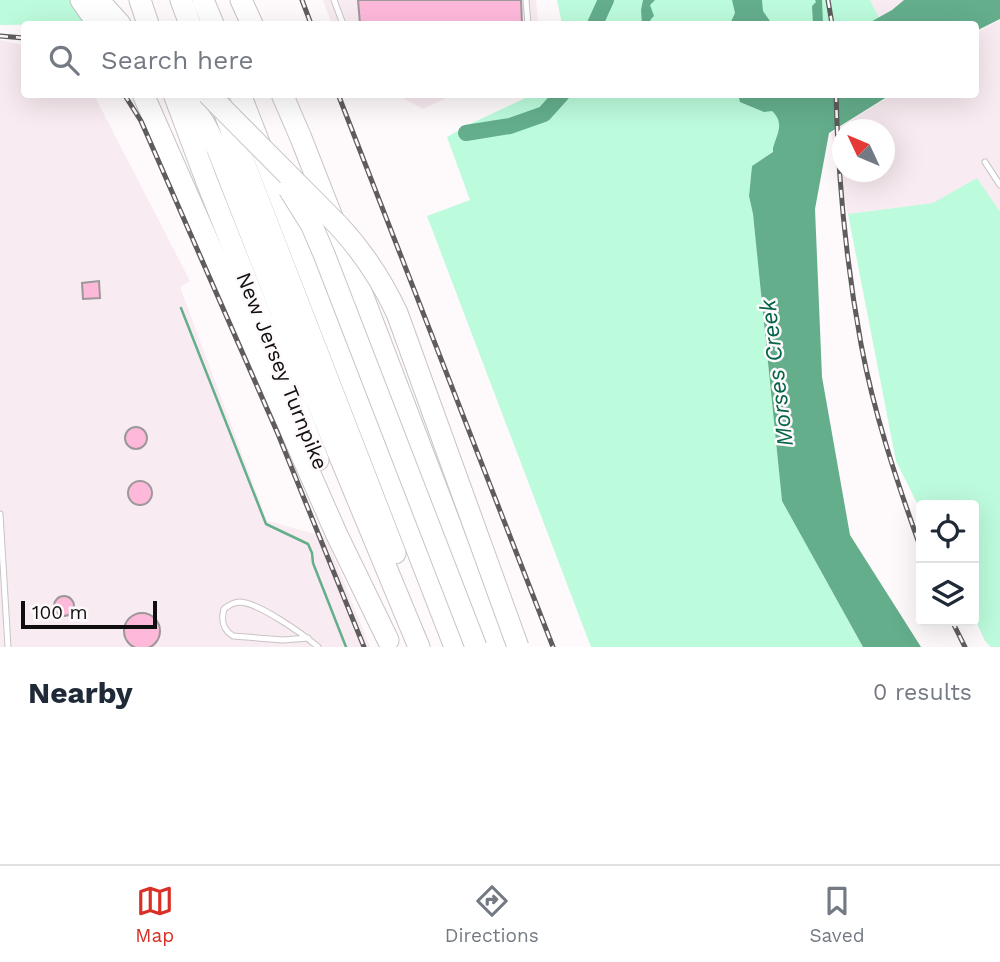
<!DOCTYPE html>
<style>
body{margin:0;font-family:"Work Sans",sans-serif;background:#f6f6f7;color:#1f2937}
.controls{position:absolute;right:21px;bottom:21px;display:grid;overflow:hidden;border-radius:7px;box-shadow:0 7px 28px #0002}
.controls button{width:63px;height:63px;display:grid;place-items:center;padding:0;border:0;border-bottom:2px solid #e0e1e3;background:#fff;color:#1f2937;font:35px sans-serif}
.compass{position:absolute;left:832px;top:119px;width:63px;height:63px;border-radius:50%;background:#fff;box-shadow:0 7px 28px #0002;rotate:314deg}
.scale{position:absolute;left:21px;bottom:18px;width:136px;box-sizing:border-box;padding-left:7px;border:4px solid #100e0f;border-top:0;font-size:19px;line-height:24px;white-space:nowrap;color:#100e0f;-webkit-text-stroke:5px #fef9fb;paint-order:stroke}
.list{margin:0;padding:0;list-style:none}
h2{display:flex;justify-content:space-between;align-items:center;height:91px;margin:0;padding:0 28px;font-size:30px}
h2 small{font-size:23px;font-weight:400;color:#747a83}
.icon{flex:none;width:38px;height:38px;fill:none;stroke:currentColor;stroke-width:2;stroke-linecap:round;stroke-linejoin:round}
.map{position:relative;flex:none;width:1000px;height:647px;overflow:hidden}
.search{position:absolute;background:#fff;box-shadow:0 7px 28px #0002;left:21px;right:21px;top:21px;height:77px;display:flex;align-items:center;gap:18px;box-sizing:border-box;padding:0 24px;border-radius:7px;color:#747a83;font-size:26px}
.sheet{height:217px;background:#fff}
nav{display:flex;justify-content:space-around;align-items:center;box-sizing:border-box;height:98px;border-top:2px solid #e0e1e3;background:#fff;font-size:19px;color:#747a83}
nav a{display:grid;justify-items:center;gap:4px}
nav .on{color:#d93025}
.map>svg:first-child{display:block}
</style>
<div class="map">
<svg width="1000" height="647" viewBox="0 0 1000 647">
<rect width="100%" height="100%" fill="#fef9fb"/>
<g fill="#f8ebf1" fill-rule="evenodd">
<path d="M 323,0 L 536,0 L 538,24 L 332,24 Z"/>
<path d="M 870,0 L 904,0 L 892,10 L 879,18 Z"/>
<path d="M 1000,20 L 1000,258 L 933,203 L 848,214 L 831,133 L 892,95 L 976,94 L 976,33 ZM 842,130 L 884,130 L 884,172 L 842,172 Z"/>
<path d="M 0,40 L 24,45 L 24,94 L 94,95 L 190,281 L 180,287 L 267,521 L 326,537 L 370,647 L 0,647 Z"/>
<path d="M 397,95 L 453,95 L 423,109 Z"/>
</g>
<g fill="#bcfbdc">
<path d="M 0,0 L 71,0 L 84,24 L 0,25 Z"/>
<path d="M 557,0 L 870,0 L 879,18 L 867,24 L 562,24 Z"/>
<path d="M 532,95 L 802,95 L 773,152 L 752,166 L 749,196 L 753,214 L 782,501 L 863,647 L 591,647 L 427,216 L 470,200 L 447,137 L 470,124 Z"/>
<path d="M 977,178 L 1000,212 L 1000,647 L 991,647 L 985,641 L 974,617 L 974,505 L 921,505 L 921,511 L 896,461 L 848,214 L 933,203 Z"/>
</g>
<g fill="#64ae8c">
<path d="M 643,0 L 655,0 L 650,5 L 654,16 L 651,19 L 649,24 L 642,24 L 641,10 Z"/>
<path d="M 732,0 L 762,0 L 763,11 L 772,24 L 730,24 L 735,13 Z"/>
<path d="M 815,0 L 822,0 L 823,24 L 813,24 L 812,6 L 816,2 Z"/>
<path d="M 904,0 L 1000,0 L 1000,19 L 976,31 L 976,24 L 867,24 L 892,10 Z"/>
<path d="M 728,95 L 890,95 L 829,133 L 815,209 L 822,377 L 850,535 L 921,647 L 863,647 L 782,501 L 753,214 L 749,196 L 752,166 L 773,152 L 773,148 C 777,134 785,123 772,111 L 764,112 L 740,102 L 739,98 L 732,98 Z"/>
</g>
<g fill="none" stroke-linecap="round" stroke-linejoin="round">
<path stroke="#64ae8c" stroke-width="2.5" d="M 181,308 L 266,524 L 308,544 L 312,553 L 313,563 L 346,647"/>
<g stroke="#64ae8c" stroke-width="16">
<path d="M 595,24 L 606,0"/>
<path d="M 466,133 L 510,126 L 544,114 L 562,94"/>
</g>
</g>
<g fill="#feb9da" stroke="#9c989a" stroke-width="2">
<path d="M 358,0 L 521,0 L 522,24 L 360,24 Z"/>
<path d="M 99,281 L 100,298 L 83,299 L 82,283 Z"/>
<circle cx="136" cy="438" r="11"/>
<circle cx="140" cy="493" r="12"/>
<circle cx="64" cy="606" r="10"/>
<circle cx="142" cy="631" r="18"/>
</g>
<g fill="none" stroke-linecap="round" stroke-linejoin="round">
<defs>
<g id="lane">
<path d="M 334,0 L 343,24"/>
<path d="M 526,0 L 528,24"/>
<path d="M 985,162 L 1000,185"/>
<path d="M 0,514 L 8,647"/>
<path d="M 308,638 L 283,640 L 233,636 C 222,629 221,620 224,609 C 229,605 234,602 240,602 C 259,603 303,634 318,647"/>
</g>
<g id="highway">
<path d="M 81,0 L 98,24"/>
<path d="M 98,0 L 120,24"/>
<path d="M 140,0 L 148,24"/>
<path d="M 181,0 L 190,24"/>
<path d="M 203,0 L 213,24"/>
<path d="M 241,0 L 252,24"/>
<path d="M 143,94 L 336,533 L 388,640"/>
<path d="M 174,94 L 207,182 L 318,460"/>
<path d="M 185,94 L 205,125 L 218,150 L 304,370 L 419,647"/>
<path d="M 240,94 L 455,647"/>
<path d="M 282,94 L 301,138 L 359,286 L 497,647"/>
<path d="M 222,106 L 395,553"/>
</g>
</defs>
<use href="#lane" stroke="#c9c4c6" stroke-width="7"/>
<use href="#highway" stroke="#c9c4c6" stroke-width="23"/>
<use href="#lane" stroke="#fff" stroke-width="5"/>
<use href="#highway" stroke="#fff" stroke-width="21"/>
<defs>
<g id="rail">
<path d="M 302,0 L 311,24"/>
<path d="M 828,0 L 832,24"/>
<path d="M 0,36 L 24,38"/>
<path d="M 124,94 L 141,121 L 278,434 L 364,647"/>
<path d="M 338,94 L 553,647"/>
<path d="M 836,94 C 838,178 846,262 861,344 C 874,414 897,482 921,549"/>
<path d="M 952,621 L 965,647"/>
</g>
</defs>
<use href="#rail" stroke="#5f5c5d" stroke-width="5"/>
<use href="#rail" stroke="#fef9fb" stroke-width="2.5" stroke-dasharray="8" stroke-linecap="butt"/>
<defs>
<g id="highway-bridge">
<path d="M 208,94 L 339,226 C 364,253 381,279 397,313 L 518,647"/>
<path d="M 289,189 L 312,226 L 324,254 L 476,647"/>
</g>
</defs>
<use href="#highway-bridge" stroke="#c9c4c6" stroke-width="23" stroke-linecap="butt"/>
<use href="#highway-bridge" stroke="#fff" stroke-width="21"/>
</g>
<g text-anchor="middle" stroke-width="5" stroke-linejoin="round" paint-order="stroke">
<g font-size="21" fill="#100e0f" stroke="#fef9fb">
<text transform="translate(282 371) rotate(68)" y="7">New Jersey Turnpike</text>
</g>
<g font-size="23" font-style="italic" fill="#046546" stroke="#fef9fb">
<text transform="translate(776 373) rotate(-97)" y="8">Morses Creek</text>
</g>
</g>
</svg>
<div class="controls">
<button><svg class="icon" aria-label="locate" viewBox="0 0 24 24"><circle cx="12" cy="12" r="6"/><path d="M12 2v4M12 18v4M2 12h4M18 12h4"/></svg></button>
<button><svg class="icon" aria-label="layers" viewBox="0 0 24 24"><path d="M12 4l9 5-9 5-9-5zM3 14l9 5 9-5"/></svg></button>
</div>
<svg class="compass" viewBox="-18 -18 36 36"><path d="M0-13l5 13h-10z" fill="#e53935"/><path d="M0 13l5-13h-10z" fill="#747a83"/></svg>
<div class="scale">100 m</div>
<div class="search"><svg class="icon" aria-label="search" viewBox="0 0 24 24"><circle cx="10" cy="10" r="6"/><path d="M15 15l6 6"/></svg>Search here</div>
</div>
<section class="sheet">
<h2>Nearby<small>0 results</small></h2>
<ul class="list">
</ul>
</section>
<nav>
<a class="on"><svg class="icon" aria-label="map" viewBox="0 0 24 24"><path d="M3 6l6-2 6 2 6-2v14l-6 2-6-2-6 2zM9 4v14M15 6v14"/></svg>Map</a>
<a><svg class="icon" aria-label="directions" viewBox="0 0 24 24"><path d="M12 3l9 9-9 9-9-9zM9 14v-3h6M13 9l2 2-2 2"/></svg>Directions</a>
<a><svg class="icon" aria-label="saved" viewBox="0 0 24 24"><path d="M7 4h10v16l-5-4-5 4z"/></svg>Saved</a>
</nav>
